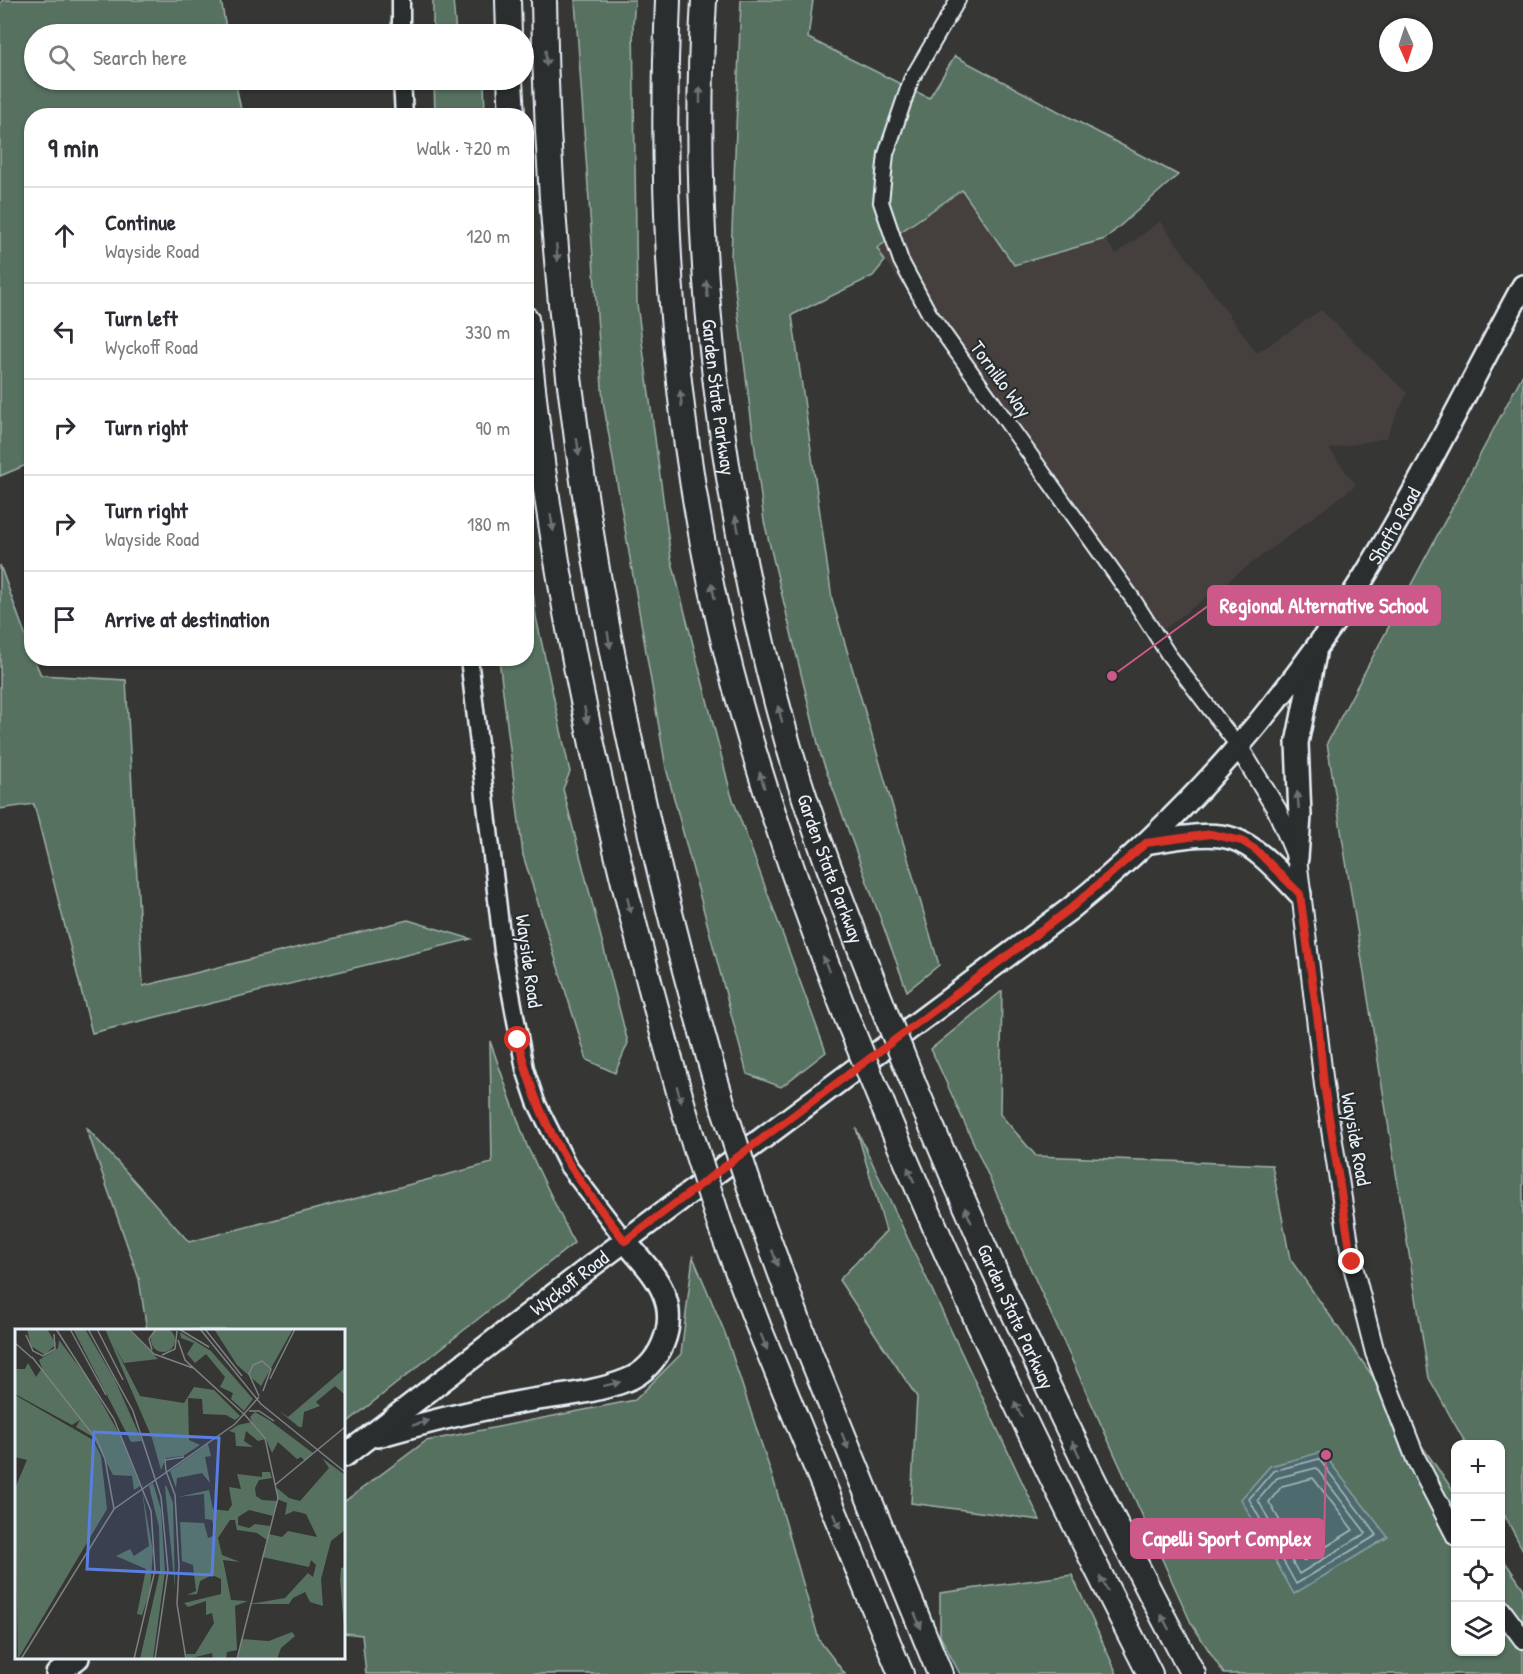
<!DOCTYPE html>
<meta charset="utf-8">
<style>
body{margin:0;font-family:"Patrick Hand",sans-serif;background:#f2f2f3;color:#2b2b33}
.controls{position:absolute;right:18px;bottom:18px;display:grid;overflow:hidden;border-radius:12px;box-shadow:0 2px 4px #0004}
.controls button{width:54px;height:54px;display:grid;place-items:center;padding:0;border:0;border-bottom:2px solid #e1e1e2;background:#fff;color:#2b2b33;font:30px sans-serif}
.compass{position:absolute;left:1379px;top:18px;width:54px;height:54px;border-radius:50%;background:#fff;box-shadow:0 2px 4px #0004;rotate:177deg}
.stop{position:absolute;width:18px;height:18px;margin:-14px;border:4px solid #d93025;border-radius:50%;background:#fff}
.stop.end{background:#d93025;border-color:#fff;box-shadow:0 2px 6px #0008}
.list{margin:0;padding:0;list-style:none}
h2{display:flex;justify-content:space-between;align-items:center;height:78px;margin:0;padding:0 24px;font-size:26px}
h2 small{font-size:20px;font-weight:400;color:#7c7c81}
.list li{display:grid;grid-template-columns:39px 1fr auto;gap:18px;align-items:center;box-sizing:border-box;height:96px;padding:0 24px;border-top:2px solid #e1e1e2}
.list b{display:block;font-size:22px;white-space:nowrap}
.list p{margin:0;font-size:20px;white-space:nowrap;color:#7c7c81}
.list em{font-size:20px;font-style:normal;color:#7c7c81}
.icon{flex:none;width:33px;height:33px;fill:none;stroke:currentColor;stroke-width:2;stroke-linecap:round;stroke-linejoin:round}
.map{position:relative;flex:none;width:1523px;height:1674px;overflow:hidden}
.search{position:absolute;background:#fff;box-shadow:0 2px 4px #0004;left:24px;top:24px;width:510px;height:66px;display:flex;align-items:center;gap:15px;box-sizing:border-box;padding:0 21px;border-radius:33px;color:#7c7c81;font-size:22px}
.panel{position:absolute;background:#fff;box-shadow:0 2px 4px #0004;left:24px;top:108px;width:510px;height:558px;border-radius:24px}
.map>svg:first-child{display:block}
</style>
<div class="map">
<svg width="1523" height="1674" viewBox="0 0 1523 1674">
<rect width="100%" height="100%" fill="#363635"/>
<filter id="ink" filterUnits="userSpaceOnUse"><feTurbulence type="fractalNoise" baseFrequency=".0167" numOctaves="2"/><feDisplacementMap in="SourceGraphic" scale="12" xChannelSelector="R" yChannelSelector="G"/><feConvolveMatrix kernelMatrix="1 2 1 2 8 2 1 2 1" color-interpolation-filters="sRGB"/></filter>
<g filter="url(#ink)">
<path fill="#45403d" d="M 962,190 L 1014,265 L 1105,239 L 1116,254 L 1160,221 L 1257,353 L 1321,310 L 1407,393 L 1386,438 L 1329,449 L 1356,485 L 1156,635 L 876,248 Z"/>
<g fill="#567160" stroke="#9fb1ac" stroke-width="1.5">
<path d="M 3,0 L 221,0 L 227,34 L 34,34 L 34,80 L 235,80 L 242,115 L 32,116 L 31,463 L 0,476 L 0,3 Z"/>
<path d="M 433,0 L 453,0 L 456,34 L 433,34 Z"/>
<path d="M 575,0 L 635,0 L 633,24 L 637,304 L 671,558 L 731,794 L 826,1052 L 781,1087 L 747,1074 L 666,768 L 603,401 Z"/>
<path d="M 741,0 L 813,0 L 808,38 L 929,98 L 955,56 L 1178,175 L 1105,239 L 1014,265 L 962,190 L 877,248 L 885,261 L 873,276 L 792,315 L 832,599 L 939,965 L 907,991 L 821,756 L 764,521 L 731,257 Z"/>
<path d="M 434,80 L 484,80 L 485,115 L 435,115 Z"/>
<path d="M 1523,374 L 1523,1550 L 1501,1509 L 1500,1444 L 1466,1444 L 1429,1378 L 1327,743 Z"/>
<path d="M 527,539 L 536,617 L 570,772 L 563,789 L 628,1043 L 615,1073 L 587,1060 L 523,855 L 499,659 L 526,658 Z"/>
<path d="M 0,565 L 31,651 L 32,658 L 34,659 L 41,675 L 126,680 L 143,986 L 408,920 L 471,939 L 92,1033 L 34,804 L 0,809 Z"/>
<path d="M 1002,991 L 1000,1114 L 1036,1156 L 1272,1165 L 1290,1259 L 1455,1493 L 1456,1652 L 1500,1652 L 1501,1556 L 1523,1588 L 1523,1674 L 1224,1674 L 1191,1623 L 931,1049 Z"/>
<path d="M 490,1041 L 527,1146 L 574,1243 L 344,1425 L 344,1330 L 147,1330 L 139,1279 L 86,1127 L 189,1242 L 492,1163 Z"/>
<path d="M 856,1128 L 1040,1520 L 911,1503 L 917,1397 L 839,1280 L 886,1231 Z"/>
<path d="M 693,1257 L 725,1333 L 775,1485 L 819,1640 L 845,1674 L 366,1674 L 362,1635 L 344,1633 L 344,1502 L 426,1441 L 635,1400 L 681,1354 Z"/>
<path d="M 1072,1575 L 1117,1674 L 960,1674 L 940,1636 L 940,1593 Z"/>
</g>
<path fill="#4d6b6e" stroke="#8ba1a5" stroke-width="1.5" d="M 1322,1452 L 1388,1537 L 1294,1594 L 1241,1499 L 1270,1466 Z"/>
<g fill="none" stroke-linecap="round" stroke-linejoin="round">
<g stroke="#aabbc1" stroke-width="1.5">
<path d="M 1319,1459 L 1377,1535 L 1296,1584 L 1249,1499 L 1273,1471 Z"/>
<path d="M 1316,1468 L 1366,1533 L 1299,1574 L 1258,1500 L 1277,1478 Z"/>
<path d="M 1313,1478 L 1353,1530 L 1303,1561 L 1269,1502 L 1282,1486 Z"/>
</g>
<defs>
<path id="minor" d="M 958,0 L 911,80 L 886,154 L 881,202 L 901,261 L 929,313 L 1133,599 L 1168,654 L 1238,746"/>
<g id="tertiary">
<path d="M 401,0 L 401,34"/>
<path d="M 402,80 L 404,116"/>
<path d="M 469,658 L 503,951 L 525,1069 L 536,1102 L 568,1166 L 625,1241"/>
</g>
<g id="secondary">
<path d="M 1238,746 L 1277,810 L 1297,858 L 1324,1085 L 1352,1262 L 1375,1353 L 1416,1459 L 1456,1536"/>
<path d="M 1500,1608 L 1523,1639"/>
</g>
<g id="primary">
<path d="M 1146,843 C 1233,828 1240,830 1300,894"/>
<path d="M 1297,858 L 1300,816 L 1297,743 L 1315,654"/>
<path d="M 378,1436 C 423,1423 468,1412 515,1403 C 551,1396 593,1394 627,1380 C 660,1367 678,1325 663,1292 C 655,1273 638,1257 625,1241"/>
<path id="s1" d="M 344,1456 L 594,1264 L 1070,909 C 1184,818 1286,701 1364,577 C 1422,483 1470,383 1523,286"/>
<path d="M 57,1674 L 78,1658"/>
</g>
<g id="motorway">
<path d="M 508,0 L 509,34"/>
<path d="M 544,0 C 548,377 617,749 724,1109"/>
<path d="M 668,0 C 658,225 675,452 731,671 C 762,789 803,904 847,1018"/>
<path id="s2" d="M 704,0 C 689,250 720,503 788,744 C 814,834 849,920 883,1007"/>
<path d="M 510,80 L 512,116"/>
<path d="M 526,319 C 550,595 615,868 691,1134"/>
<path id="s3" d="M 913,1082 C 997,1285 1090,1481 1193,1674"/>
<path d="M 883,1106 C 963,1299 1055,1487 1150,1674"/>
<path d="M 755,1203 L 811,1356 L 940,1674"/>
<path d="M 721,1228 L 759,1328 L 901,1674"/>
</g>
</defs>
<use href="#minor" stroke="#e8f1f8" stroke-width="18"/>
<use href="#tertiary" stroke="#e8f1f8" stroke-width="21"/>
<use href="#secondary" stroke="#e8f1f8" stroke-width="22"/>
<use href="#primary" stroke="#e8f1f8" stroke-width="26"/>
<use href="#motorway" stroke="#e8f1f8" stroke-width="28"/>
<use href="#minor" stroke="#2a2d2e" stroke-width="14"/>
<use href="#tertiary" stroke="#2a2d2e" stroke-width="16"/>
<use href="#secondary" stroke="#2a2d2e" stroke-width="18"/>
<use href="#primary" stroke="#2a2d2e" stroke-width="21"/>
<use href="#motorway" stroke="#2a2d2e" stroke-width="24"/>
<defs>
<g id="motorway-bridge">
<path d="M 883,1007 L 913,1082"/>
<path d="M 847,1018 L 883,1106"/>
<path d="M 724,1109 L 755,1203"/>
<path d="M 691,1134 L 721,1228"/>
</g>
</defs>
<use href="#motorway-bridge" stroke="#e8f1f8" stroke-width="28" stroke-linecap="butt"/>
<use href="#motorway-bridge" stroke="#2a2d2e" stroke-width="24"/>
</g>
<defs><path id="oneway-solid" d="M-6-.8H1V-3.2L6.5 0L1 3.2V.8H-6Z" transform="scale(1.5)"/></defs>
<g fill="#6c7275">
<use href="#oneway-solid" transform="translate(546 58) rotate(87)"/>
<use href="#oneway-solid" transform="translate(700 95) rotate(-90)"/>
<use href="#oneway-solid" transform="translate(557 253) rotate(85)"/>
<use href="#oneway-solid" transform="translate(707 289) rotate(-94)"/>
<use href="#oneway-solid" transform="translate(681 399) rotate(-96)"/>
<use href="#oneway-solid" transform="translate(578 447) rotate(82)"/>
<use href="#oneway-solid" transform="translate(552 523) rotate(80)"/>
<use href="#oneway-solid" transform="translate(737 524) rotate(-101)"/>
<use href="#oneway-solid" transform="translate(713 591) rotate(-102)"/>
<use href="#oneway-solid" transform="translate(609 640) rotate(80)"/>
<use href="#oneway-solid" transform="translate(780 714) rotate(-105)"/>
<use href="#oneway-solid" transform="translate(586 715) rotate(78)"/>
<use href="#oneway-solid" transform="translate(762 780) rotate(-107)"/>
<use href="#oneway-solid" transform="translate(1298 800) rotate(-95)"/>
<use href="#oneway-solid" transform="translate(629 905) rotate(77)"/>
<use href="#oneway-solid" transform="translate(826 964) rotate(-111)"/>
<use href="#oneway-solid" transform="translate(679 1094) rotate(74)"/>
<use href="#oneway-solid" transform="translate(911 1175) rotate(-113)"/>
<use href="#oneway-solid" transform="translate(968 1215) rotate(-114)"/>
<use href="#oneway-solid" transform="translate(775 1258) rotate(70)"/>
<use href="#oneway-solid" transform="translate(764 1342) rotate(68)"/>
<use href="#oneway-solid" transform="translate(612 1384) rotate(-14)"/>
<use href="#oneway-solid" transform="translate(1018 1409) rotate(-115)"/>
<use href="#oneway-solid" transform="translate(421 1423) rotate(-16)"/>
<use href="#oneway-solid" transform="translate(845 1441) rotate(68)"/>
<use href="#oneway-solid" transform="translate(1076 1449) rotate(-116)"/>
<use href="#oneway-solid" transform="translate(837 1521) rotate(68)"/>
<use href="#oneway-solid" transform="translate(1104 1584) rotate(-117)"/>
<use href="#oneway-solid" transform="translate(918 1621) rotate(67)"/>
<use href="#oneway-solid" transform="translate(1165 1622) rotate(-118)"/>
</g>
</g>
<g fill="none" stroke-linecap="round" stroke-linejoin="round" filter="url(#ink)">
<path stroke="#d93025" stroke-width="8" d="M 518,1040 C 538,1125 571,1173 625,1241 L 1070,909 L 1146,843 L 1211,834 L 1242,841 L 1256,850 L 1300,894 L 1318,1022 L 1324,1085 L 1352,1262"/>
</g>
<g text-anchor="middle" stroke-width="4.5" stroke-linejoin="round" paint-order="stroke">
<g font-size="20" fill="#e8f1f8" stroke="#2a2d2e">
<text transform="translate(1001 379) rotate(54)" y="7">Tornillo Way</text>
<text dy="7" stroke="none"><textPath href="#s2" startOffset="398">Garden State Parkway</textPath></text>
<text dy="7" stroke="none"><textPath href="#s1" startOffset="1414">Shafto Road</textPath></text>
<text dy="7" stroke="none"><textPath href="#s2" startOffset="884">Garden State Parkway</textPath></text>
<text transform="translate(529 961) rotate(82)" y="7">Wayside Road</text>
<text transform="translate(1356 1139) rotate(80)" y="7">Wayside Road</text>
<text dy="7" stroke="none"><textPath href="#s1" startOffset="284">Wyckoff Road</textPath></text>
<text dy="7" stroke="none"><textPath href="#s3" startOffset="256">Garden State Parkway</textPath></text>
</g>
</g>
<g transform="translate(15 1329)">
<rect width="330" height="330" fill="#363635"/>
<path d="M136 11a12 12 0 1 1 24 0a12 12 0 1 1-24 0ZM 12,0 L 32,0 L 41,15 L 30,26 L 16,17 ZM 58,0 L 70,0 L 100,51 L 127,112 L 116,113 ZM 90,0 L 113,0 L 143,30 L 109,34 L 100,18 L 125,67 L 169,74 L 179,58 L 199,61 L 225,87 L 220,91 L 211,86 L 188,85 L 187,70 L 173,69 L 174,111 L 185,116 L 168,127 L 151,129 L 146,141 L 137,109 ZM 199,0 L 278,0 L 246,57 L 222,36 ZM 165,3 L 196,22 L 238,70 L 229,82 L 216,70 L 218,64 L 205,58 L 210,48 L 191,25 L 180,34 L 172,25 L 179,14 L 166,9 ZM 44,11 L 74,51 L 106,108 L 125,157 L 119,161 L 117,147 L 98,146 L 78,108 L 61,98 L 65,91 L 57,96 L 0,65 L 0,40 L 10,40 L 13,34 L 21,48 L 27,39 L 24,31 L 43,19 ZM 330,39 L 330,66 L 320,57 L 301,73 L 305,77 L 289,83 L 287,98 L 284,98 L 263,81 L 273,88 ZM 0,66 L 78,111 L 86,127 L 92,180 L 3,330 L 0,159 L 12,131 L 0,128 ZM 240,83 L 254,91 L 298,124 L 290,132 L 286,128 L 282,130 L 263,113 L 257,124 L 251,110 L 243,112 L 231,102 L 229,112 L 238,118 L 221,117 L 220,104 L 214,102 L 223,96 L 237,93 L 235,88 ZM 193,115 L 196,127 L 190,128 L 195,154 L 187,144 L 162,149 L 161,159 L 155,142 ZM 307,129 L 330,146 L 330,201 L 316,212 L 306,250 L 308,277 L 295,273 L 290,263 L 278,269 L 274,275 L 234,275 L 270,269 L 293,244 L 298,248 L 301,236 L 296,231 L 294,238 L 247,228 L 252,211 L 242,204 L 222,201 L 220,191 L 215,191 L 203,209 L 207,226 L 225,233 L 208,231 L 216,271 L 233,272 L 220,277 L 222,321 L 212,323 L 211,330 L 198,330 L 197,324 L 172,330 L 171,325 L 180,325 L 199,294 L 197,284 L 191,286 L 191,272 L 173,278 L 169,274 L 206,265 L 206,250 L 197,246 L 185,252 L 182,265 L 172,266 L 181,262 L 178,236 L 167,232 L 165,193 L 189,194 L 193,209 L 201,206 L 197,191 L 190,190 L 189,165 L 163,168 L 194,161 L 198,180 L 213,182 L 217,176 L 214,158 L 226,160 L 222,145 L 247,148 L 247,143 L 255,143 L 257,149 L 244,151 L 240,159 L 241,167 L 247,171 L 262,172 L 258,187 L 234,181 L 223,188 L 223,196 L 234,199 L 240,195 L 255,197 L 254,205 L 267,208 L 273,202 L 302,208 L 291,185 L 279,182 L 270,186 L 272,174 L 262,170 L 262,159 L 274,169 L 285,172 L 314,139 ZM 138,154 L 146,181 L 150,243 L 138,330 L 125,330 L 145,242 L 144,198 L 134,157 ZM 151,156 L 158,174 L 160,260 L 150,158 ZM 127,161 L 138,222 L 135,262 L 127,286 L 122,285 L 131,240 L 101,227 L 115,220 L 119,227 L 134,217 ZM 330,238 L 330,310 L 325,251 L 326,239 ZM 277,303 L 280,307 L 266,319 L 262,330 L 223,330 L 226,310 L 254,312 Z" fill="#567160"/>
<path fill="none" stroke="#7d8183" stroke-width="1.5" d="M 41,0 L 99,90 L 136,182 L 140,241 L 119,330M 55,0 L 91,66M 73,0 L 118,82 L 146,168 L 153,241 L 140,330M 82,0 L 108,51M 114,0 L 139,25 L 178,39M 164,0 L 194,18M 185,0 L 246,75 L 330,143M 190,0 L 227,47M 11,6 L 18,22 L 28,27 L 40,20 L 39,5M 163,11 L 170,31 L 230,86M 0,14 L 17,29M 137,21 L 134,10 L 141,0M 147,26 L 160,20 L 162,2M 17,28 L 82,111 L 90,130 L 99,180M 255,50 L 280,0M 244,67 L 234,45 L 238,36 L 247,32 L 256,40 L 248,62M 234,82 L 244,82 L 259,92M 151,142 L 160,166 L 164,237 L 162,275 L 171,330M 151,142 L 150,131 L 169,128M 260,156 L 330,98M 6,330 L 99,180 L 220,95 L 244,68M 222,330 L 263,169 L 250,109 L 230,86"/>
<path fill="#5a7fe2" fill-opacity="0.15" stroke="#5a7fe2" stroke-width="3" d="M 79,103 L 204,109 L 197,246 L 72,240 Z"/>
<rect width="330" height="330" fill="none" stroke="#e8f1f8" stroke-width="3"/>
</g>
<path fill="none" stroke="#cd598a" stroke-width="2" d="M1112 676L1208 606M1326 1455L1324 1538"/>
<g fill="#cd598a" stroke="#2a2d2e" stroke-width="2">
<circle cx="1112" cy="676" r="6"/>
<circle cx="1326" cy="1455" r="6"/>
</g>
<g fill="#cd598a" stroke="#cd598a" stroke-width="2">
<rect x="1208" y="586" width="232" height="39" rx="6"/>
<rect x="1131" y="1519" width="193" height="39" rx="6"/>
</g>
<g font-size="21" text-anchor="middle" font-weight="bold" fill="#fff">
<text x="1324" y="613">Regional Alternative School</text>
<text x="1227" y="1546">Capelli Sport Complex</text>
</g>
</svg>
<div class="controls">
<button>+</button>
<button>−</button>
<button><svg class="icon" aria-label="locate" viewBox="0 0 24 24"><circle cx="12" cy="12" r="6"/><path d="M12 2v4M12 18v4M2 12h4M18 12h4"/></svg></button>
<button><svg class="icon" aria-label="layers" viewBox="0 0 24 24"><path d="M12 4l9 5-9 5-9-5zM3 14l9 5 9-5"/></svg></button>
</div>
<svg class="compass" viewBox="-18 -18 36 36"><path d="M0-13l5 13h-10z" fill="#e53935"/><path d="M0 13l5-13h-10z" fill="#7c7c81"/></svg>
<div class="stop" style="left:518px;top:1040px"></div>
<div class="stop end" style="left:1352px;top:1262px"></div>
<div class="search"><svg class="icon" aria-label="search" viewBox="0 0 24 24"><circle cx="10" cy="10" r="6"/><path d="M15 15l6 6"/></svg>Search here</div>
<section class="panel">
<h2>9 min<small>Walk · 720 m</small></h2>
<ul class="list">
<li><svg class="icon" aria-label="ahead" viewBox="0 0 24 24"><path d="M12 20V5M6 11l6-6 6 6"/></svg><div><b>Continue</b><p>Wayside Road</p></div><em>120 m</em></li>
<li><svg class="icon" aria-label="left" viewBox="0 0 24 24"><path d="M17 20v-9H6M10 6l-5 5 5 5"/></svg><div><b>Turn left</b><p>Wyckoff Road</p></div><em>330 m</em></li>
<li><svg class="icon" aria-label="right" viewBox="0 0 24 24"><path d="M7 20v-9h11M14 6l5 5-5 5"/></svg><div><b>Turn right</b></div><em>90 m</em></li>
<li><svg class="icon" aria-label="right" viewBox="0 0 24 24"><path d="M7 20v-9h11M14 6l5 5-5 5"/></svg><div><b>Turn right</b><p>Wayside Road</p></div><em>180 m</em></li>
<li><svg class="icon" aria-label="arrive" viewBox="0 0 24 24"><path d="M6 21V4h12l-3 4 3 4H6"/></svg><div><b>Arrive at destination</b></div></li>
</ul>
</section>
</div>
